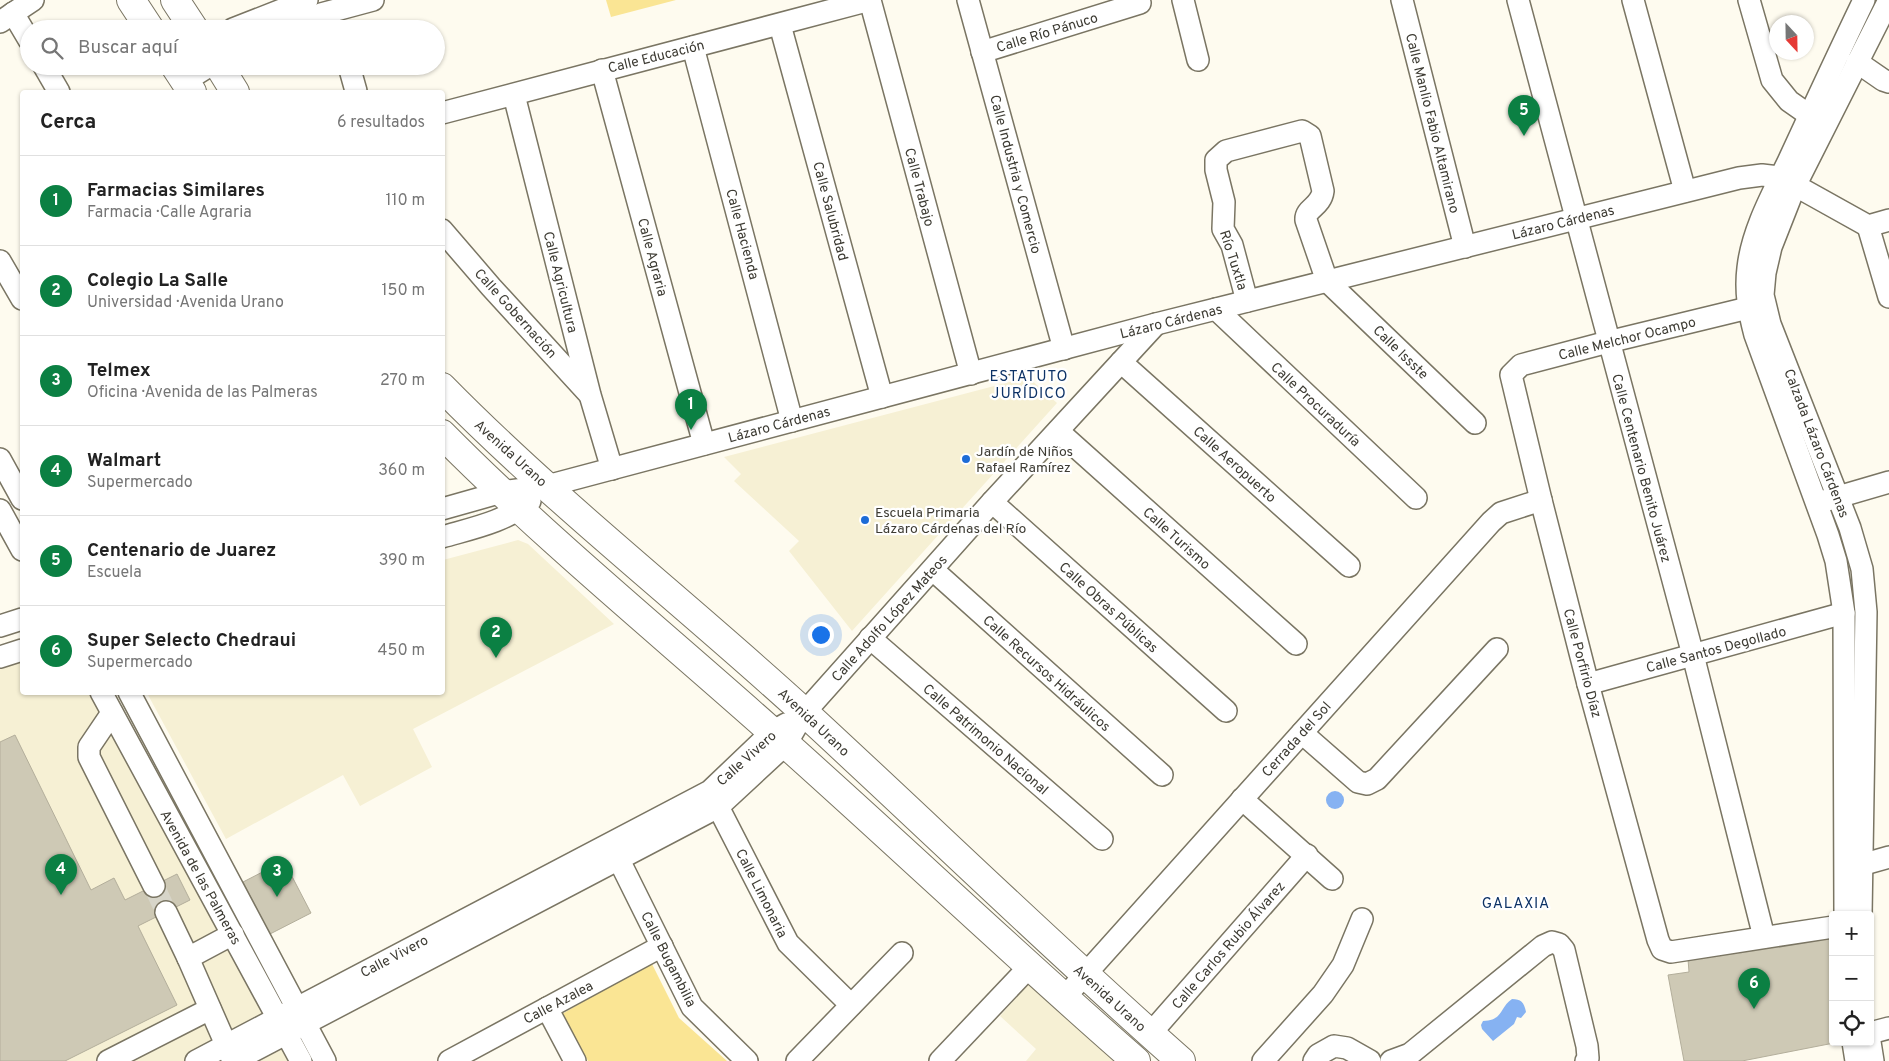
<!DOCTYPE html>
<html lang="es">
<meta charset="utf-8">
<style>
body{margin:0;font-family:Overpass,sans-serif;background:#f2f2f2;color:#222}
.controls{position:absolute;right:15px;bottom:15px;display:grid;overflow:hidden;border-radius:5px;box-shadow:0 1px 4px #0004}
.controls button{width:45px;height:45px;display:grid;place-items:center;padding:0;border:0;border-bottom:1px solid #e0e0e0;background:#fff;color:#222;font:25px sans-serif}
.compass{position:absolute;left:1769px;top:15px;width:45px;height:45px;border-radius:50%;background:#fff;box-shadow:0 1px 4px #0004;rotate:158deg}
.you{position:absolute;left:820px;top:634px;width:18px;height:18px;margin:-12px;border:4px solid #fff;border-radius:50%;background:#1a73e8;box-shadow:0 0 0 8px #1a73e833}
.badge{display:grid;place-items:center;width:32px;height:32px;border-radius:50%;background:#0b8043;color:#fff;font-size:16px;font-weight:700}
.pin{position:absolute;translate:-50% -41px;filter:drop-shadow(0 1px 2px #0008)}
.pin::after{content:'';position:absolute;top:26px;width:18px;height:15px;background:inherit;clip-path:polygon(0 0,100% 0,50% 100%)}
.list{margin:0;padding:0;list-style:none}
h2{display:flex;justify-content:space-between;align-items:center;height:65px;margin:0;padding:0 20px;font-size:21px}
h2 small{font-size:16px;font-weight:400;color:#767676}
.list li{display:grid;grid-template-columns:32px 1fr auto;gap:15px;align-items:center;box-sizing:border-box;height:90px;padding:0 20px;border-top:1px solid #e0e0e0}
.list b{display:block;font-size:19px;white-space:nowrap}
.list p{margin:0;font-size:16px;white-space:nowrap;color:#767676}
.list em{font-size:16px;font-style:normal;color:#767676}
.icon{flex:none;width:28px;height:28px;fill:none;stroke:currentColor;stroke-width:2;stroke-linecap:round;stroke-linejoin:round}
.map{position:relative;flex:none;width:1889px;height:1061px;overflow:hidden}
.search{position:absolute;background:#fff;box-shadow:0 1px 4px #0004;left:20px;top:20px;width:425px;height:55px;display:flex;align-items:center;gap:12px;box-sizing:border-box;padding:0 18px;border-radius:28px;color:#767676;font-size:19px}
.panel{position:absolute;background:#fff;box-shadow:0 1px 4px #0004;left:20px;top:90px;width:425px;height:605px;border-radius:5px}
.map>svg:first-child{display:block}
</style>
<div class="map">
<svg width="1889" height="1061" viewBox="0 0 1889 1061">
<rect width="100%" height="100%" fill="#fefbef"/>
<g fill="#f6f0d4">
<path d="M 1028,377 L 1057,403 L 852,631 L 789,551 L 799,541 L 734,481 L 741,474 L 724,457 Z"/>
<path d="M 518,540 L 528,544 L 614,624 L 413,729 L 432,767 L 360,806 L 343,775 L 226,839 L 147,693 L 442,692 L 443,560 Z"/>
<path d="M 22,662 L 22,692 L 98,693 L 295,1061 L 0,1061 L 0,669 L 9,664 Z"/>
<path d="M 1030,982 L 1120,1061 L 1026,1061 L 1036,1049 L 1000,1016 Z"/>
</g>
<g fill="#fae594">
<path d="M 606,0 L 676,0 L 611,17 Z"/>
<path d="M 651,962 L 679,1018 L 727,1061 L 588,1061 L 562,1014 Z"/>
</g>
<g fill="#86b2f2">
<circle cx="1335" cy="800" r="9"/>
<path d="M 1512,999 C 1521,999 1524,1002 1526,1012 L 1521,1018 L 1517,1017 L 1514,1024 L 1493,1041 L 1482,1029 L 1481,1025 L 1483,1021 C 1504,1020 1499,1008 1512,999 Z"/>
</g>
<g fill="#cec9b5" stroke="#b3ae9b">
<path d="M 15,735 L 91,890 L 114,878 L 125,900 L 177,874 L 190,900 L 138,926 L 177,1005 L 65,1061 L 0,1061 L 0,742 Z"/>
<path d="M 284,861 L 311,913 L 270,934 L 243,882 Z"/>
<path d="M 1829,934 L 1833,957 L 1833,1042 L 1839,1042 L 1742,1061 L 1684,1061 L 1668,975 L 1689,972 L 1688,959 Z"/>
</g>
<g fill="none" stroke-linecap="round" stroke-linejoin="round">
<path stroke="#d7d5c9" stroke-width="21" stroke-dasharray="21 11" stroke-linecap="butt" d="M 154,886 L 166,912"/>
<defs>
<g id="minor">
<path d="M 870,0 L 971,374"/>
<path d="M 968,0 L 1064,349"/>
<path d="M 1183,0 L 1198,60"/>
<path d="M 1402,0 L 1465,247"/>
<path d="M 1518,0 L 1693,655 L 1764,937"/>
<path d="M 1633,0 L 1685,191"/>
<path d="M 1749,0 L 1772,80 L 1789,101 L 1809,115"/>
<path d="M 13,13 L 29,40"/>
<path d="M 0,22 L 33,0"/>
<path d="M 780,25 L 882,397"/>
<path d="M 233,29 L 307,0"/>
<path d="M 283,29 L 321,14 L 373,0"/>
<path d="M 693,47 L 792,421"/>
<path d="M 982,52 L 1140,3"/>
<path d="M 1857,62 L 1883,80 L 1889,82"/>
<path d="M 44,66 L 59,92"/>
<path d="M 349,66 L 356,91"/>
<path d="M 602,70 L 704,444"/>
<path d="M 185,81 L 209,66"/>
<path d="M 514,95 L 590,395 L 612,469"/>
<path d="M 442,113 L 870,0"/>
<path d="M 1868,226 L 1889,297"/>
<path d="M 442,230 L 491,287 L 588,393"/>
<path d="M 0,261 L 22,299"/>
<path d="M 1247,301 L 1232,245 L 1223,229 L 1224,202 L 1216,170 L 1216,160 L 1226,151 L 1302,131 L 1310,136 L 1323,191 C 1321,207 1305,208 1306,220 L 1327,281 L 1475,423"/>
<path d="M 1748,308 L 1608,342 L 1521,365 L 1511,375 L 1541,500 L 1588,684 L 1658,940 L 1662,949 L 1671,952 L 1833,927"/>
<path d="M 1216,309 L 1416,498"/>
<path d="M 1121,362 L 1349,566"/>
<path d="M 1058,431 L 1296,644"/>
<path d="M 0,459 L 22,499"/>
<path d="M 1824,501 L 1889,482"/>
<path d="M 992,502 L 1226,711"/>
<path d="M 442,509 L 502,492 L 547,486 L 1156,324 L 1739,178 L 1762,175 L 1780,177 L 1868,226 L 1889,220"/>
<path d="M 0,510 L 22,550"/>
<path d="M 442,537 C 473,528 505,522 530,501"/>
<path d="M 933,570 L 1162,775"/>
<path d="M 0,626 L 22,619"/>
<path d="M 870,638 L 1102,839"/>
<path d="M 0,657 L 22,650"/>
<path d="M 1588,684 L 1844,613"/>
<path d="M 101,692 L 301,1061"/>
<path d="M 129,692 L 325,1061"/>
<path d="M 112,713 L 89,747 L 89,757 L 154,886"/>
<path d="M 1302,733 L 1358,782 L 1367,784 L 1377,779 L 1497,649"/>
<path d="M 712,795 L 788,943 L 851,1005"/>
<path d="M 1242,799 L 1332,879"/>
<path d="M 613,848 L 692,1007 L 747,1061"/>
<path d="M 1861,865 L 1889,857"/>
<path d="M 166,912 L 188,958 L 233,934"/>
<path d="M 1845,915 L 1844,613 L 1836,561 L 1828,535 L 1755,335 C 1749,312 1745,292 1748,268 C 1752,231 1772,195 1788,162 C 1813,108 1838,54 1864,0"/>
<path d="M 1861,915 L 1866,612 L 1862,569 L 1850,528 L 1770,324 L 1763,295 L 1765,273 L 1771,247 L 1795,186 L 1889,0"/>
<path d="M 188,958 L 231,1056"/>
<path d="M 1064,998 L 1491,522 L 1501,513 L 1541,500"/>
<path d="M 547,1008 L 575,1061"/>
<path d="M 1870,1033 L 1889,1028"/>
<path d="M 1150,1034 L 1307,855"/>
<path d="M 1853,1042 L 1856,1061"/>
<path d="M 1870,1042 L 1873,1061"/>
<path d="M 108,1061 L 210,1009"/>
<path d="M 196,1061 L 710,791 L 772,732 L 786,724"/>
<path d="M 234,1061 L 718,807 L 786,744 L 804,713 L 992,502 L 1156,324"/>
<path d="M 449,1061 L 662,946"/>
<path d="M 797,1061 L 902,953"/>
<path d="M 940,1061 L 1030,966"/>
<path d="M 1263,1061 L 1323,994 L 1343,965 L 1362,919"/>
<path d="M 1314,1061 L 1318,1055 L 1334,1046 L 1347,1048 L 1370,1061"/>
<path d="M 1391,1061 L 1410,1054 L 1543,946 L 1552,942 L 1559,944 L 1564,950 L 1587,1046 L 1588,1058 L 1586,1061"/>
</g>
<g id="major">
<path d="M 131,0 L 150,29"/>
<path d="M 175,0 L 194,29"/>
<path d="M 175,66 L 192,92"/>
<path d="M 219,66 L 235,92"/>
<path d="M 442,387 C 556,503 685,603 805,713 C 931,829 1053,948 1181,1061"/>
<path d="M 442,434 C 546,539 660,632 770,730 C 893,839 1012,953 1136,1061"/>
</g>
</defs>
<use href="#minor" stroke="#7a7563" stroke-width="24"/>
<use href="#major" stroke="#7a7563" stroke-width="30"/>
<use href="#minor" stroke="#fff" stroke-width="21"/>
<use href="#major" stroke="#fff" stroke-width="28"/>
</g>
<g fill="#1d6cd7" stroke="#fff" stroke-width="2">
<circle cx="966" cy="459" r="5"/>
<circle cx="865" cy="520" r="5"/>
</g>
<g text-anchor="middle" stroke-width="4.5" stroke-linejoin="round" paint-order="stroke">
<g font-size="14" fill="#3d3b33" stroke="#fff">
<text transform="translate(1047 32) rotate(-17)" y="5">Calle Río Pánuco</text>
<text transform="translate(656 56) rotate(-14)" y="5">Calle Educación</text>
<text transform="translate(1433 123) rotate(76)" y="5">Calle Manlio Fabio Altamirano</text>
<text transform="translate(1016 174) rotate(75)" y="5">Calle Industria y Comercio</text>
<text transform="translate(920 187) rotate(75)" y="5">Calle Trabajo</text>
<text transform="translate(831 211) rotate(75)" y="5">Calle Salubridad</text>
<text transform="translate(1563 222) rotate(-14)" y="5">Lázaro Cárdenas</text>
<text transform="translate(743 234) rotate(75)" y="5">Calle Hacienda</text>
<text transform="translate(653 257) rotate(75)" y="5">Calle Agraria</text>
<text transform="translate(1234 260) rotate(72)" y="5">Río Tuxtla</text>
<text transform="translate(561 282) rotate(76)" y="5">Calle Agricultura</text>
<text transform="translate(516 313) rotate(48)" y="5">Calle Gobernación</text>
<text transform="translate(1171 321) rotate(-14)" y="5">Lázaro Cárdenas</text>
<text transform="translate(1627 338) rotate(-14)" y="5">Calle Melchor Ocampo</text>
<text transform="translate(1401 352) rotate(44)" y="5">Calle Issste</text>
<text transform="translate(1316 404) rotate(43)" y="5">Calle Procuraduría</text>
<text transform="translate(779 424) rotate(-15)" y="5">Lázaro Cárdenas</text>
<text transform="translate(1817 443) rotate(69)" y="5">Calzada Lázaro Cárdenas</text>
<text transform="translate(511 453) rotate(42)" y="5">Avenida Urano</text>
<text transform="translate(1235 464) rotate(42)" y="5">Calle Aeropuerto</text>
<text transform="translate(1642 468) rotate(75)" y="5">Calle Centenario Benito Juárez</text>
<text transform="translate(1177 538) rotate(42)" y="5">Calle Turismo</text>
<text transform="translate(1109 607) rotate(42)" y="5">Calle Obras Públicas</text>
<text transform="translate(889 618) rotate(-48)" y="5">Calle Adolfo López Mateos</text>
<text transform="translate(1716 649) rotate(-15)" y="5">Calle Santos Degollado</text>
<text transform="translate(1583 663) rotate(75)" y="5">Calle Porfirio Díaz</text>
<text transform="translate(1047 673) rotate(42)" y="5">Calle Recursos Hidráulicos</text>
<text transform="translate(814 722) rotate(43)" y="5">Avenida Urano</text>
<text transform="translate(986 739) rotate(41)" y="5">Calle Patrimonio Nacional</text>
<text transform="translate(1296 739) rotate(-48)" y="5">Cerrada del Sol</text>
<text transform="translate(746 758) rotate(-42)" y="5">Calle Vivero</text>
<text transform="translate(201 877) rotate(61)" y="5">Avenida de las Palmeras</text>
<text transform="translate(762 893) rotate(63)" y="5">Calle Limonaria</text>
<text transform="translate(1228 945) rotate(-49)" y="5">Calle Carlos Rubio Álvarez</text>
<text transform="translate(394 956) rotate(-28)" y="5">Calle Vivero</text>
<text transform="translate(669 959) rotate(63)" y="5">Calle Bugambilia</text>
<text transform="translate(1110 998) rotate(42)" y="5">Avenida Urano</text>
<text transform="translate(558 1002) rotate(-28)" y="5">Calle Azalea</text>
</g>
<g font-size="14" fill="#3d3b33" stroke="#fff" text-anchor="start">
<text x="976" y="456">Jardín de Niños<tspan x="976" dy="16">Rafael Ramírez</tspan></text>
<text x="875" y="517">Escuela Primaria<tspan x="875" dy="16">Lázaro Cárdenas del Río</tspan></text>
</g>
<g font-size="15" letter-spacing="1" fill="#0d3265" stroke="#fff">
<text x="1029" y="381">ESTATUTO<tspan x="1029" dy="17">JURÍDICO</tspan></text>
<text x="1516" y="908">GALAXIA</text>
</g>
</g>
</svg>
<div class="controls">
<button>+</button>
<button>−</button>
<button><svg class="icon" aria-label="locate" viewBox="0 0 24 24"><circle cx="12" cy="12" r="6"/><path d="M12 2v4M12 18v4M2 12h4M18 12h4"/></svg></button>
</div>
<svg class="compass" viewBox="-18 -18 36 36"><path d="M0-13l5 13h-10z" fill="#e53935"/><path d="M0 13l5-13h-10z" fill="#767676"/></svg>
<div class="you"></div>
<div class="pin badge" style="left:691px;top:430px">1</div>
<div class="pin badge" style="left:496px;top:658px">2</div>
<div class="pin badge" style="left:277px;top:897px">3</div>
<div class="pin badge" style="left:61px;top:895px">4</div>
<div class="pin badge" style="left:1524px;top:136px">5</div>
<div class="pin badge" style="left:1754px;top:1009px">6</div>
<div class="search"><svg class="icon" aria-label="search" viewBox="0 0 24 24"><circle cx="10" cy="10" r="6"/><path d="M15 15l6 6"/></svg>Buscar aquí</div>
<section class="panel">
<h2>Cerca<small>6 resultados</small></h2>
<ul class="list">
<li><span class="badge">1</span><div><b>Farmacias Similares</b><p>Farmacia · Calle Agraria</p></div><em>110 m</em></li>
<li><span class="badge">2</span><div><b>Colegio La Salle</b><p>Universidad · Avenida Urano</p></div><em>150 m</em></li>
<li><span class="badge">3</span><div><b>Telmex</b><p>Oficina · Avenida de las Palmeras</p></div><em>270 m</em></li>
<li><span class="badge">4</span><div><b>Walmart</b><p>Supermercado</p></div><em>360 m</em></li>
<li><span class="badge">5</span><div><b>Centenario de Juarez</b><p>Escuela</p></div><em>390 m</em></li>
<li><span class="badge">6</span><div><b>Super Selecto Chedraui</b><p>Supermercado</p></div><em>450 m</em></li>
</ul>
</section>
</div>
